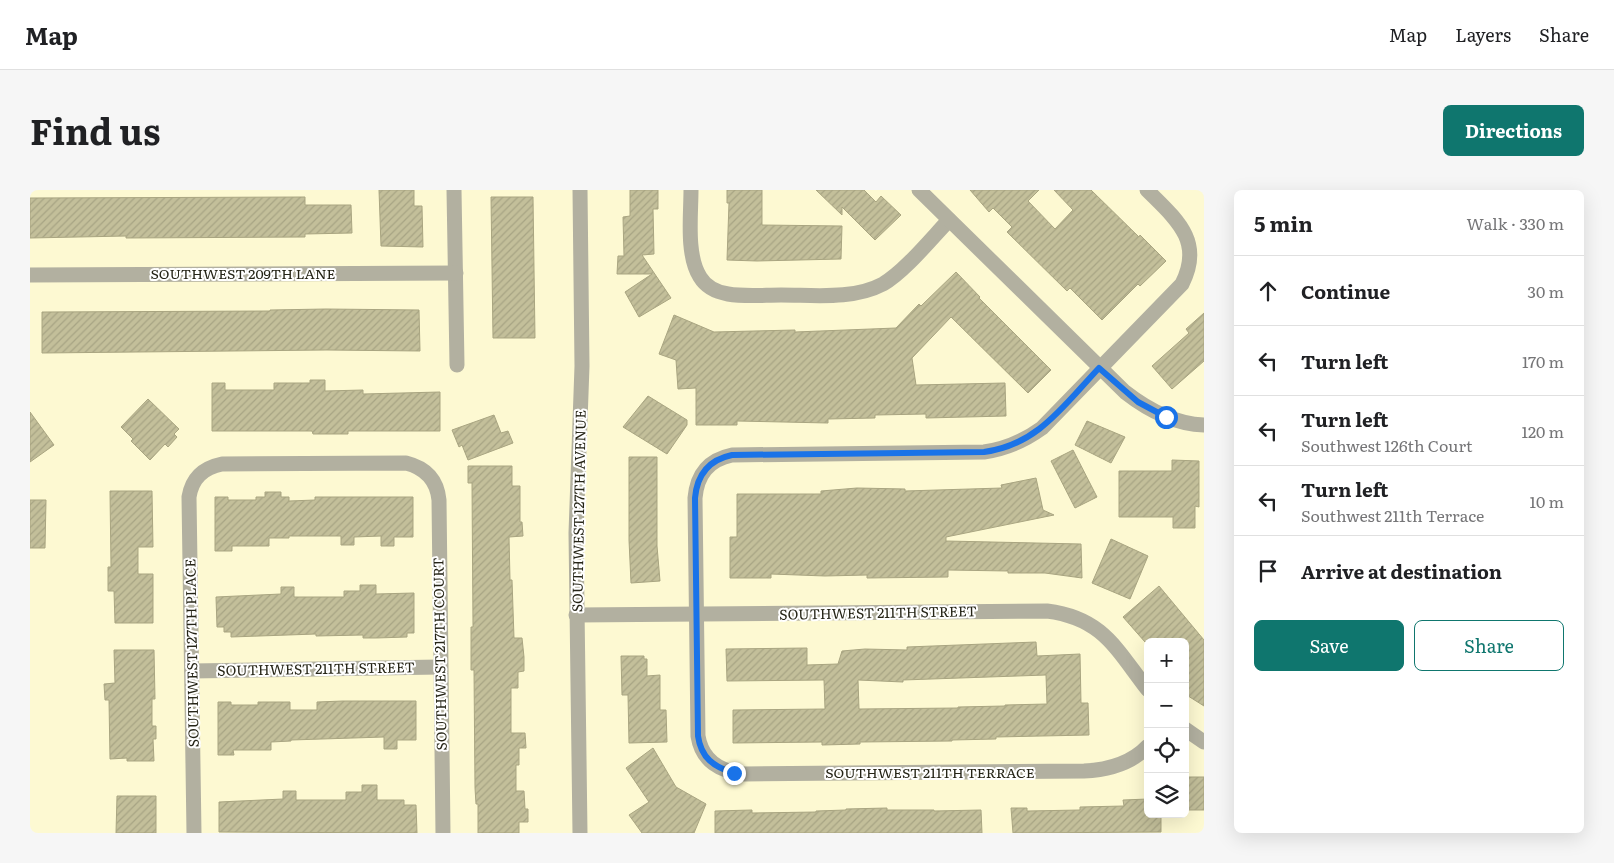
<!DOCTYPE html>
<meta charset="utf-8">
<style>
body{margin:0;font-family:Literata,serif;background:#f6f6f6;color:#202124}
.controls{position:absolute;right:15px;bottom:15px;display:grid;overflow:hidden;border-radius:8px;box-shadow:0 5px 20px #0002}
.controls button{width:45px;height:45px;display:grid;place-items:center;padding:0;border:0;border-bottom:1px solid #e0e0e0;background:#fff;color:#202124;font:25px sans-serif}
.stop{position:absolute;width:15px;height:15px;margin:-11px;border:4px solid #1a73e8;border-radius:50%;background:#fff}
.stop.end{background:#1a73e8;border-color:#fff;box-shadow:0 1px 5px #0008}
.list{margin:0;padding:0;list-style:none}
h2{display:flex;justify-content:space-between;align-items:center;height:65px;margin:0;padding:0 20px;font-size:21px}
h2 small{font-size:16px;font-weight:400;color:#757577}
.list li{display:grid;grid-template-columns:32px 1fr auto;gap:15px;align-items:center;box-sizing:border-box;height:70px;padding:0 20px;border-top:1px solid #e0e0e0}
.list b{display:block;font-size:19px;white-space:nowrap}
.list p{margin:0;font-size:16px;white-space:nowrap;color:#757577}
.list em{font-size:16px;font-style:normal;color:#757577}
.actions{display:flex;gap:10px;padding:15px 20px}
.actions a{flex:1;padding:11px 0;border:1px solid #0f766e;border-radius:8px;text-align:center;font-size:18px;color:#0f766e}
.actions .main{background:#0f766e;color:#fff}
.icon{flex:none;width:28px;height:28px;fill:none;stroke:currentColor;stroke-width:2;stroke-linecap:round;stroke-linejoin:round}
.map{position:relative;flex:none;width:1174px;height:643px;overflow:hidden;border-radius:8px}
header{display:flex;align-items:center;gap:30px;box-sizing:border-box;height:70px;padding:0 25px;background:#fff;border-bottom:1px solid #e0e0e0}
header strong{font-size:24px}
nav{display:flex;gap:28px;margin-inline-start:auto;font-size:18px}
.intro{display:flex;align-items:center;justify-content:space-between;box-sizing:border-box;height:120px;padding:0 30px}
h1{margin:0;font-size:35px}
.button{padding:12px 22px;border-radius:8px;background:#0f766e;color:#fff;font-size:18px;font-weight:700}
main{display:flex;gap:30px;padding:0 30px}
aside{flex:1;background:#fff;border-radius:8px;box-shadow:0 5px 20px #0002}
.map>svg:first-child{display:block}
</style>
<header>
<strong>Map</strong>
<nav><a>Map</a><a>Layers</a><a>Share</a></nav>
</header>
<div class="intro"><h1>Find us</h1><a class="button">Directions</a></div>
<main>
<div class="map">
<svg width="1174" height="643" viewBox="0 0 1174 643">
<defs>
<pattern id="building-hatch" width="6" height="6" patternUnits="userSpaceOnUse" patternTransform="scale(1.25)"><rect width="6" height="6" fill="#c3bf9a"/><path d="M-1 1l2-2M0 6l6-6M5 7l2-2" fill="none" stroke="#a7a484"/></pattern>
</defs>
<rect width="100%" height="100%" fill="#fdf9d2"/>
<g fill="url(#building-hatch)" stroke="#a9a581" fill-rule="evenodd">
<path d="M 349,0 L 384,0 L 384,16 L 392,16 L 393,57 L 351,56 Z"/>
<path d="M 600,0 L 628,0 L 628,19 L 623,19 L 624,64 L 612,65 L 641,108 L 609,127 L 595,102 L 622,84 L 587,84 L 588,66 L 594,66 L 593,27 L 600,26 Z"/>
<path d="M 697,0 L 732,0 L 732,35 L 812,36 L 811,69 L 727,71 L 697,70 L 699,13 L 697,13 Z"/>
<path d="M 786,0 L 834,0 L 846,12 L 851,6 L 871,25 L 845,50 L 812,17 L 812,25 Z"/>
<path d="M 940,0 L 1009,0 L 998,11 L 1025,39 L 1043,20 L 1024,0 L 1061,0 L 1109,47 L 1110,45 L 1136,71 L 1110,96 L 1108,94 L 1072,130 L 1040,98 L 1037,101 L 977,42 L 982,37 L 963,18 L 959,22 Z"/>
<path d="M 275,7 L 275,15 L 321,15 L 322,43 L 275,44 L 275,47 L 96,48 L 96,46 L 0,48 L 0,8 Z"/>
<path d="M 461,7 L 503,7 L 505,148 L 463,148 Z"/>
<path d="M 926,82 L 950,107 L 949,108 L 1021,180 L 998,203 L 921,127 L 882,168 L 886,195 L 975,193 L 976,226 L 896,228 L 896,224 L 845,225 L 845,228 L 798,229 L 798,233 L 707,231 L 707,235 L 666,235 L 666,198 L 648,199 L 646,170 L 629,164 L 644,125 L 684,142 L 765,140 L 765,142 L 866,138 L 889,114 L 891,116 Z"/>
<path d="M 296,119 L 389,120 L 390,161 L 297,160 L 12,163 L 12,122 L 240,121 L 240,120 Z"/>
<path d="M 1174,123 L 1174,171 L 1142,199 L 1122,176 L 1159,143 L 1156,139 Z"/>
<path d="M 280,190 L 295,190 L 295,201 L 333,200 L 333,204 L 410,202 L 410,241 L 318,241 L 318,244 L 283,244 L 282,241 L 182,241 L 182,193 L 195,193 L 195,200 L 244,200 L 244,193 L 280,193 Z"/>
<path d="M 618,206 L 657,230 L 657,235 L 637,264 L 593,237 Z"/>
<path d="M 118,209 L 149,239 L 144,244 L 147,247 L 138,257 L 135,254 L 120,270 L 101,251 L 103,249 L 91,237 Z"/>
<path d="M 0,222 L 24,255 L 0,272 Z"/>
<path d="M 464,225 L 471,243 L 478,241 L 483,253 L 438,270 L 432,255 L 429,257 L 422,240 Z"/>
<path d="M 1057,231 L 1095,247 L 1081,273 L 1045,255 Z"/>
<path d="M 1043,260 L 1067,307 L 1045,318 L 1021,271 Z"/>
<path d="M 599,267 L 627,267 L 627,356 L 630,391 L 601,393 L 599,350 Z"/>
<path d="M 1142,270 L 1169,271 L 1169,317 L 1165,316 L 1165,338 L 1143,338 L 1143,327 L 1089,327 L 1089,281 L 1142,281 Z"/>
<path d="M 438,276 L 482,276 L 482,296 L 490,296 L 490,332 L 492,332 L 493,346 L 479,347 L 480,390 L 482,390 L 484,448 L 492,448 L 494,467 L 494,481 L 488,482 L 488,498 L 481,498 L 481,543 L 495,543 L 496,558 L 489,558 L 489,575 L 486,575 L 486,601 L 494,601 L 495,619 L 498,619 L 498,632 L 489,632 L 489,643 L 448,643 L 448,614 L 446,614 L 445,598 L 444,480 L 441,480 L 441,437 L 443,437 L 442,293 L 438,293 Z"/>
<path d="M 1006,288 L 1013,320 L 1024,325 L 916,347 L 916,351 L 1051,354 L 1052,388 L 1015,383 L 978,383 L 978,381 L 918,380 L 918,387 L 837,388 L 837,385 L 795,386 L 741,384 L 741,388 L 700,388 L 700,347 L 707,347 L 707,304 L 791,304 L 791,301 L 827,298 L 875,299 L 875,301 L 972,298 L 971,295 Z"/>
<path d="M 80,301 L 122,301 L 123,357 L 108,357 L 108,384 L 123,384 L 123,433 L 85,433 L 84,401 L 78,401 L 78,377 L 81,377 Z"/>
<path d="M 235,302 L 251,302 L 251,307 L 259,307 L 259,311 L 285,310 L 285,307 L 383,307 L 383,347 L 364,347 L 364,356 L 351,356 L 351,346 L 324,347 L 324,355 L 311,355 L 311,346 L 259,346 L 259,348 L 239,348 L 239,356 L 202,356 L 202,361 L 185,361 L 185,307 L 198,307 L 198,310 L 226,310 L 226,307 L 235,307 Z"/>
<path d="M 0,310 L 16,310 L 15,358 L 0,358 Z"/>
<path d="M 1081,349 L 1118,366 L 1100,409 L 1062,393 Z"/>
<path d="M 330,395 L 346,395 L 346,404 L 384,403 L 384,443 L 377,443 L 377,447 L 346,448 L 333,448 L 333,445 L 286,446 L 286,444 L 201,447 L 201,442 L 194,442 L 194,437 L 187,437 L 186,407 L 251,404 L 251,397 L 264,397 L 264,407 L 314,407 L 314,401 L 330,401 Z"/>
<path d="M 1129,396 L 1174,450 L 1174,516 L 1155,504 L 1155,452 L 1115,452 L 1093,427 Z"/>
<path d="M 1006,452 L 1007,466 L 1050,464 L 1051,513 L 1058,513 L 1059,545 L 966,547 L 966,549 L 922,550 L 922,551 L 830,552 L 830,554 L 792,555 L 792,552 L 703,553 L 703,520 L 795,519 L 794,490 L 697,491 L 696,459 L 777,458 L 777,475 L 808,474 L 812,461 L 835,459 L 877,460 L 877,457 ZM 1016,485 L 1017,514 L 975,515 L 975,516 L 928,517 L 928,518 L 829,519 L 828,490 L 873,492 L 873,490 Z"/>
<path d="M 84,460 L 124,460 L 125,509 L 122,509 L 122,536 L 126,536 L 126,549 L 123,549 L 124,571 L 97,571 L 97,568 L 80,569 L 79,510 L 75,510 L 74,494 L 85,493 Z"/>
<path d="M 591,466 L 614,466 L 614,469 L 617,469 L 617,486 L 630,485 L 630,520 L 636,520 L 637,552 L 599,553 L 598,505 L 592,505 Z"/>
<path d="M 313,511 L 386,511 L 386,550 L 367,550 L 367,559 L 354,559 L 354,547 L 261,550 L 261,551 L 241,552 L 241,560 L 203,560 L 204,565 L 188,565 L 188,512 L 201,512 L 201,515 L 228,515 L 228,512 L 260,512 L 260,520 L 287,520 L 287,512 Z"/>
<path d="M 623,558 L 646,597 L 676,614 L 664,643 L 612,643 L 599,625 L 619,612 L 596,578 Z"/>
<rect x="1155" y="587" width="19" height="33"/>
<path d="M 332,595 L 347,595 L 347,610 L 374,610 L 374,615 L 386,615 L 387,643 L 189,642 L 189,612 L 253,609 L 253,601 L 266,601 L 266,610 L 316,610 L 316,602 L 332,602 Z"/>
<path d="M 87,606 L 126,606 L 126,643 L 86,643 Z"/>
<path d="M 1118,609 L 1118,624 L 1131,624 L 1131,642 L 983,643 L 981,618 L 997,618 L 997,621 L 1050,620 L 1050,617 L 1094,616 L 1093,610 Z"/>
<path d="M 857,618 L 857,620 L 904,620 L 904,621 L 951,620 L 952,643 L 685,643 L 685,621 L 722,620 L 722,623 L 786,622 L 786,621 L 816,620 L 816,619 Z"/>
</g>
<g fill="none" stroke-linecap="round" stroke-linejoin="round">
<g stroke="#b2b0a0" stroke-width="15">
<path d="M 424,0 L 427,175"/>
<path d="M 661,0 C 661,25 656,65 670,87 C 676,97 686,102 698,104 C 715,107 734,105 751,105 C 784,105 823,110 853,94 C 874,82 901,49 919,30"/>
<path d="M 889,0 L 1095,202 C 1118,220 1144,234 1174,235"/>
<path d="M 1117,0 C 1146,29 1174,51 1152,94 L 1012,238 C 994,251 976,259 954,262 L 702,265 C 678,270 667,285 665,308 L 668,546 C 672,571 690,582 715,584 L 1054,581 C 1078,580 1101,574 1118,556"/>
<path d="M 0,85 L 426,83"/>
<path d="M 546,425 L 1017,421 C 1073,428 1086,459 1118,500"/>
<path d="M 162,481 L 410,477"/>
<path d="M 1155,539 L 1174,552"/>
<path d="M 164,643 L 159,307 C 162,288 173,278 192,274 L 376,273 C 396,278 407,290 409,310 L 413,643"/>
</g>
<path stroke="#b2b0a0" stroke-width="15" d="M 550,643 L 546,343 L 552,176 L 550,0"/>
</g>
<g fill="none" stroke-linecap="round" stroke-linejoin="round">
<path stroke="#1a73e8" stroke-width="6" d="M 704,583 C 684,577 671,568 668,546 L 665,308 C 667,285 678,270 702,265 L 954,262 C 1008,255 1034,215 1069,178 L 1108,212 L 1136,227"/>
</g>
<g text-anchor="middle" stroke-width="4" stroke-linejoin="round" paint-order="stroke">
<g font-size="14" fill="#252416" stroke="#fff">
<text x="213" y="89">SOUTHWEST 209TH LANE</text>
<text transform="translate(549 321) rotate(-89)" y="5">SOUTHWEST 127TH AVENUE</text>
<text transform="translate(848 423) rotate(-1)" y="5">SOUTHWEST 211TH STREET</text>
<text transform="translate(162 463) rotate(-91)" y="5">SOUTHWEST 127TH PLACE</text>
<text transform="translate(410 464) rotate(-91)" y="5">SOUTHWEST 217TH COURT</text>
<text transform="translate(286 479) rotate(-1)" y="5">SOUTHWEST 211TH STREET</text>
<text x="900" y="588">SOUTHWEST 211TH TERRACE</text>
</g>
</g>
</svg>
<div class="controls">
<button>+</button>
<button>−</button>
<button><svg class="icon" aria-label="locate" viewBox="0 0 24 24"><circle cx="12" cy="12" r="6"/><path d="M12 2v4M12 18v4M2 12h4M18 12h4"/></svg></button>
<button><svg class="icon" aria-label="layers" viewBox="0 0 24 24"><path d="M12 4l9 5-9 5-9-5zM3 14l9 5 9-5"/></svg></button>
</div>
<div class="stop" style="left:1136px;top:227px"></div>
<div class="stop end" style="left:704px;top:583px"></div>
</div>
<aside>
<h2>5 min<small>Walk · 330 m</small></h2>
<ul class="list">
<li><svg class="icon" aria-label="ahead" viewBox="0 0 24 24"><path d="M12 20V5M6 11l6-6 6 6"/></svg><div><b>Continue</b></div><em>30 m</em></li>
<li><svg class="icon" aria-label="left" viewBox="0 0 24 24"><path d="M17 20v-9H6M10 6l-5 5 5 5"/></svg><div><b>Turn left</b></div><em>170 m</em></li>
<li><svg class="icon" aria-label="left" viewBox="0 0 24 24"><path d="M17 20v-9H6M10 6l-5 5 5 5"/></svg><div><b>Turn left</b><p>Southwest 126th Court</p></div><em>120 m</em></li>
<li><svg class="icon" aria-label="left" viewBox="0 0 24 24"><path d="M17 20v-9H6M10 6l-5 5 5 5"/></svg><div><b>Turn left</b><p>Southwest 211th Terrace</p></div><em>10 m</em></li>
<li><svg class="icon" aria-label="arrive" viewBox="0 0 24 24"><path d="M6 21V4h12l-3 4 3 4H6"/></svg><div><b>Arrive at destination</b></div></li>
</ul>
<div class="actions"><a class="main">Save</a><a>Share</a></div>
</aside>
</main>
